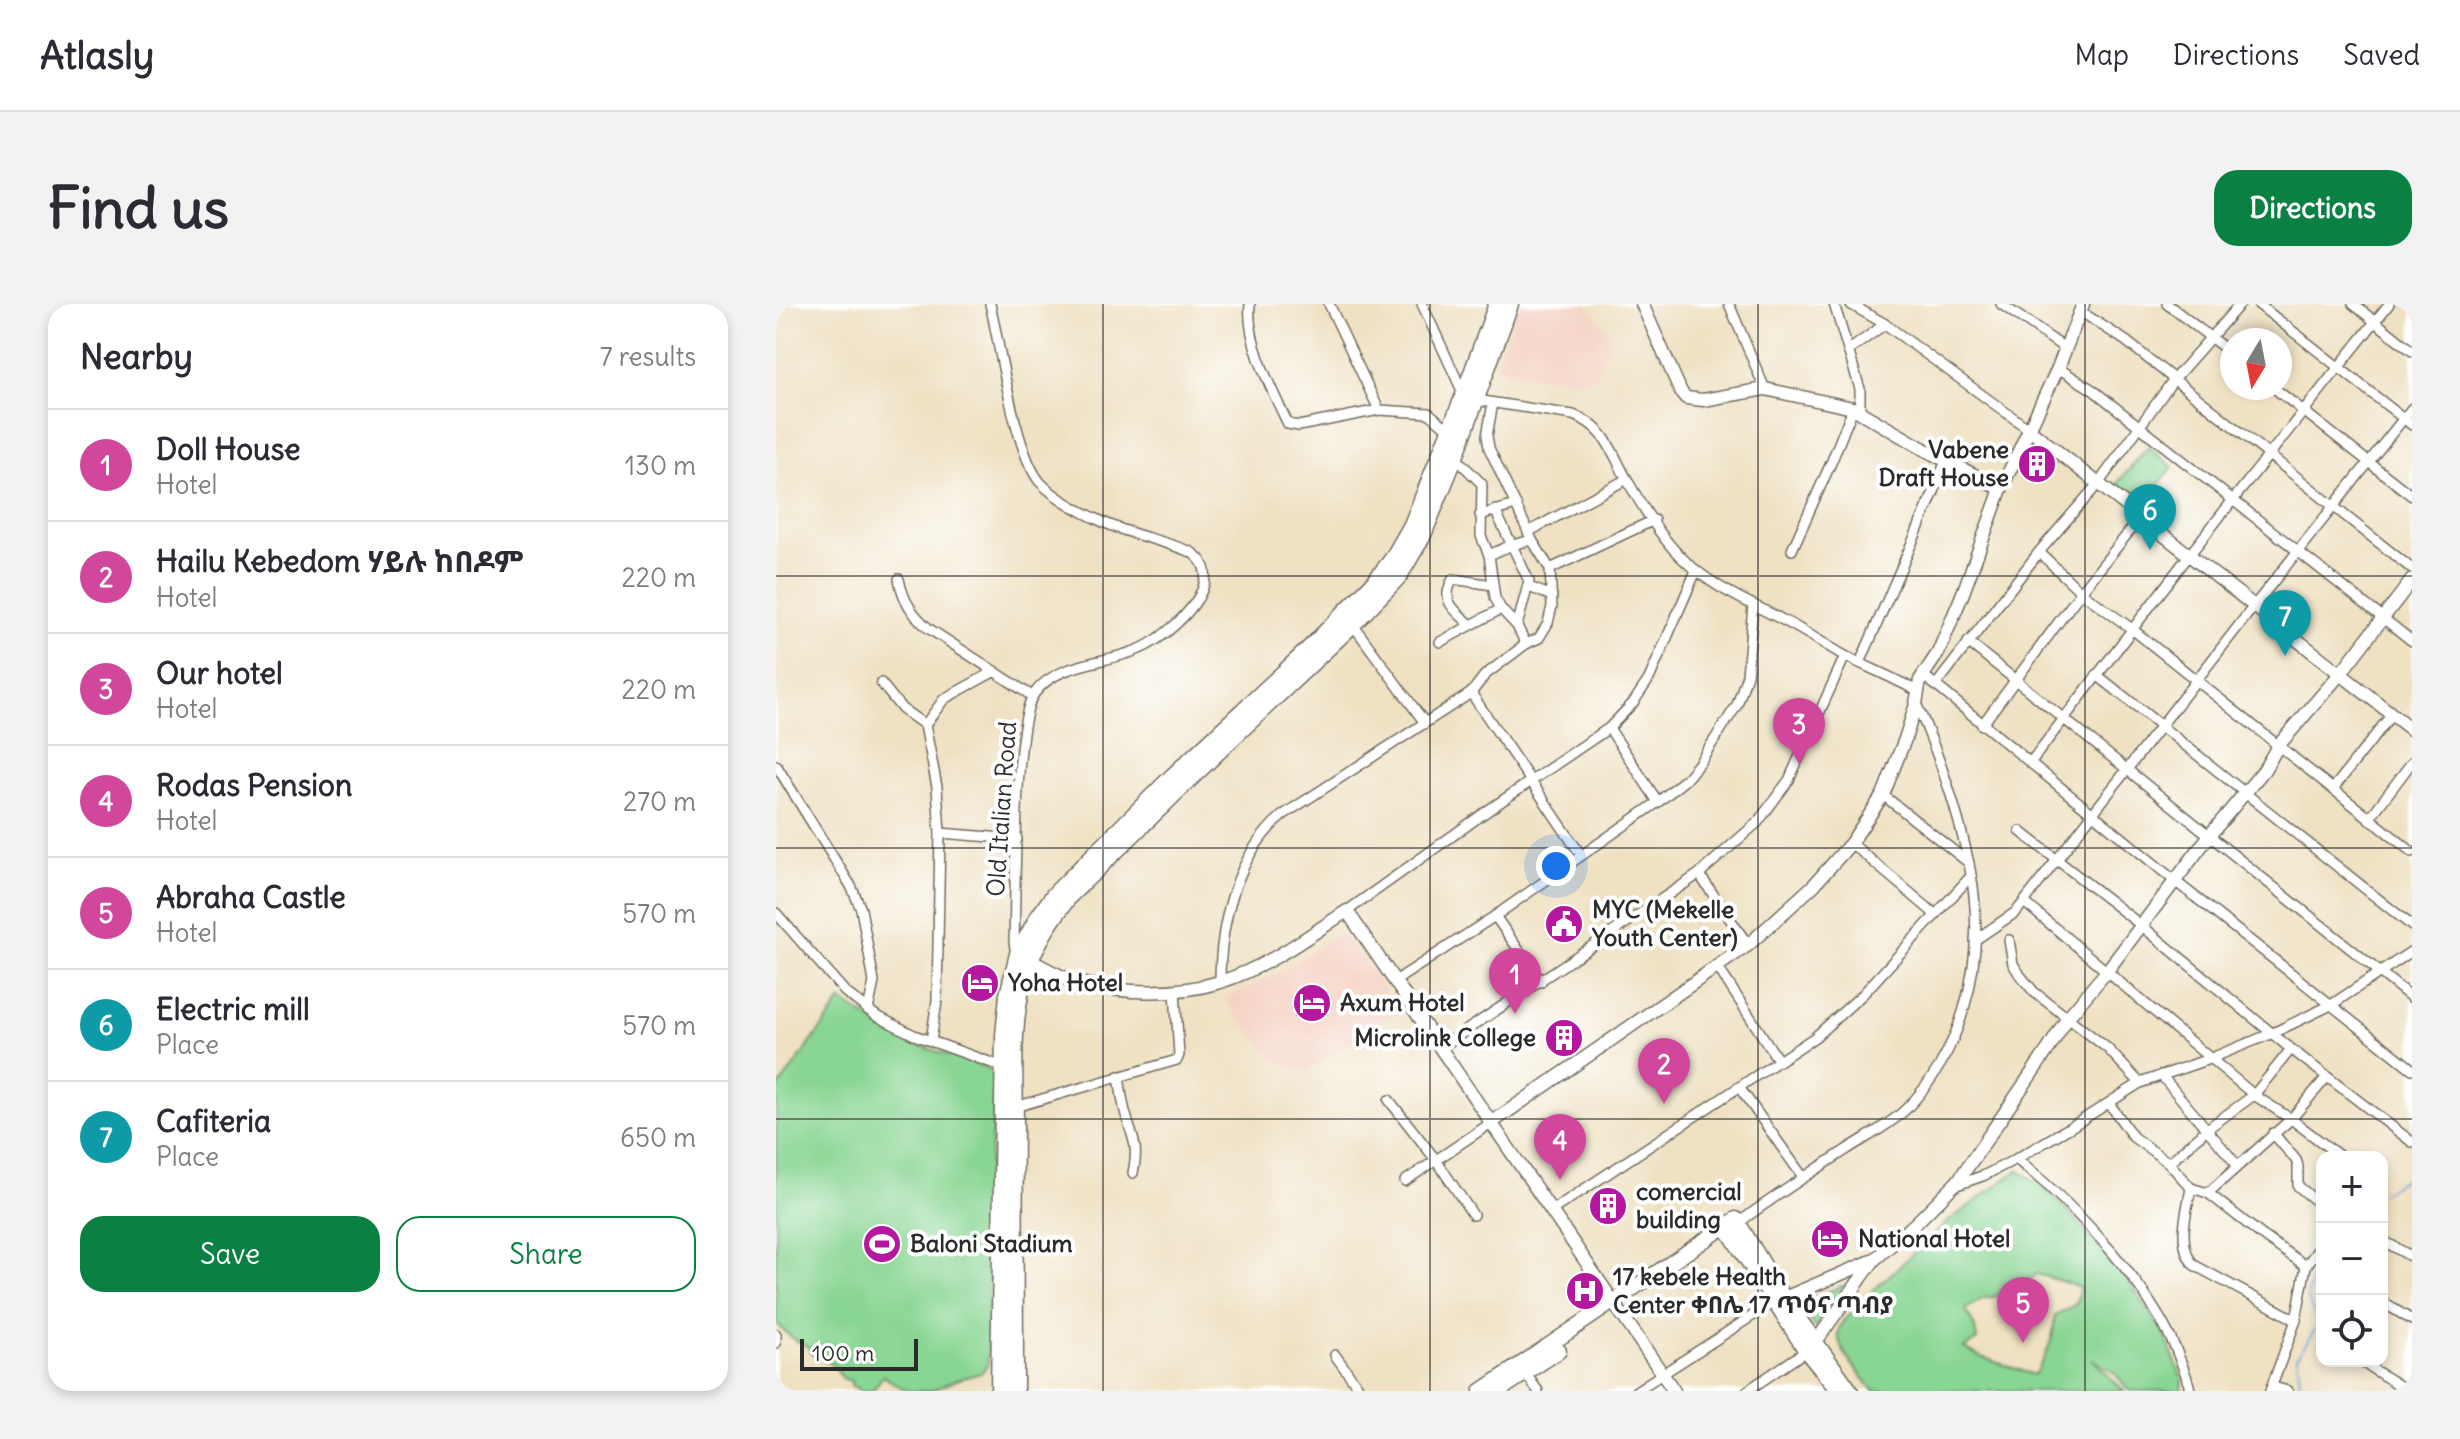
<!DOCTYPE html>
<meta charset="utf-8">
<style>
body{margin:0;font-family:Delius,"Noto Sans Ethiopic",sans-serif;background:#f2f2f3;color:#2b2b33}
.controls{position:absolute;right:24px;bottom:24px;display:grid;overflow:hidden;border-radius:16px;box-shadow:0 4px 12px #0003}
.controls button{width:72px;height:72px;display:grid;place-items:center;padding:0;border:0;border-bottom:2px solid #e1e1e2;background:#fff;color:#2b2b33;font:40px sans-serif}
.compass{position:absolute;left:1444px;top:24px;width:72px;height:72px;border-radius:50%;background:#fff;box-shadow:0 4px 12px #0003;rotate:190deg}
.scale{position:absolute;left:24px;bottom:20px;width:118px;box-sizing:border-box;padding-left:8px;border:4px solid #2b2b2b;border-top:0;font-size:22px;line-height:28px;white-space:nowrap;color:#2b2b2b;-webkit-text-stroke:6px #fff;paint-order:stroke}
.you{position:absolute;left:780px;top:562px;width:28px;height:28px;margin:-20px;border:6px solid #fff;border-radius:50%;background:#1a73e8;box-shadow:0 0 0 12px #1a73e833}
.badge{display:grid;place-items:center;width:52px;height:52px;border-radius:50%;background:#0b8043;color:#fff;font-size:26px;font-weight:700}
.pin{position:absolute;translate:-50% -66px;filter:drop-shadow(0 2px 4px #0008)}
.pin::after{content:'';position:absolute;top:42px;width:28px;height:24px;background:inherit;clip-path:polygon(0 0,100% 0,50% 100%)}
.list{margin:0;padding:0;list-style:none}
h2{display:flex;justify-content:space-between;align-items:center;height:104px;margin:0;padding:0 32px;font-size:34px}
h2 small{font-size:26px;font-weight:400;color:#7c7c81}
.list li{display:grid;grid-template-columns:52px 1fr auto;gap:24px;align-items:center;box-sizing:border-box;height:112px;padding:0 32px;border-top:2px solid #e1e1e2}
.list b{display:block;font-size:30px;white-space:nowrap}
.list p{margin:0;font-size:26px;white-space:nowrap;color:#7c7c81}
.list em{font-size:26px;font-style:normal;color:#7c7c81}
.actions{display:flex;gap:16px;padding:24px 32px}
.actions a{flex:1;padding:18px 0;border:2px solid #0b8043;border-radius:24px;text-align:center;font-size:28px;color:#0b8043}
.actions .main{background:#0b8043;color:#fff}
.icon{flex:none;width:44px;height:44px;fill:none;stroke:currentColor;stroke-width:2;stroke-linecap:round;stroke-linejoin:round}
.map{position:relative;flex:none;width:1636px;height:1087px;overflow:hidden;border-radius:24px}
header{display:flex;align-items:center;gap:48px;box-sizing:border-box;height:112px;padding:0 40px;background:#fff;border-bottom:2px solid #e1e1e2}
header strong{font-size:38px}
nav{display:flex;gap:44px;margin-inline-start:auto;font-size:28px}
.intro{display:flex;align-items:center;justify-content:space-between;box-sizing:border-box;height:192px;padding:0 48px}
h1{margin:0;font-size:56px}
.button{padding:20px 36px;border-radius:24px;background:#0b8043;color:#fff;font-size:28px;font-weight:700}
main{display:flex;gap:48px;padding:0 48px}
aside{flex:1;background:#fff;border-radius:24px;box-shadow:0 4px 12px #0003}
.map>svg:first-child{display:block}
</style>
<header>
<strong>Atlasly</strong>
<nav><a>Map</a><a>Directions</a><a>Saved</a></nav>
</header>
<div class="intro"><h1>Find us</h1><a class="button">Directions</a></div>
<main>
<aside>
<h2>Nearby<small>7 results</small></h2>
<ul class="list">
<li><span class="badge" style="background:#d1479c">1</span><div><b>Doll House</b><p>Hotel</p></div><em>130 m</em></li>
<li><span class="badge" style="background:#d1479c">2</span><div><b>Hailu Kebedom ሃይሉ ከበዶም</b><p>Hotel</p></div><em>220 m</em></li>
<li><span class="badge" style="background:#d1479c">3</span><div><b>Our hotel</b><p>Hotel</p></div><em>220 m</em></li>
<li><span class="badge" style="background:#d1479c">4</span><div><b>Rodas Pension</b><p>Hotel</p></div><em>270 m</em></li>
<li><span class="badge" style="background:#d1479c">5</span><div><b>Abraha Castle</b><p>Hotel</p></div><em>570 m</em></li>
<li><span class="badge" style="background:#0f9aa8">6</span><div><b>Electric mill</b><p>Place</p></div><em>570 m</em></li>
<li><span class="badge" style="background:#0f9aa8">7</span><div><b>Cafiteria</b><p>Place</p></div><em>650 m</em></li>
</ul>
<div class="actions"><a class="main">Save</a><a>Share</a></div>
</aside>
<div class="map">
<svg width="1636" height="1087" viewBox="0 0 1636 1087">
<rect width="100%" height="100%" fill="#fff"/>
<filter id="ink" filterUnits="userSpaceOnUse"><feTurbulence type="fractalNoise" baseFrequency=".0125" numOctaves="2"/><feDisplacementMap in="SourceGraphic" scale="16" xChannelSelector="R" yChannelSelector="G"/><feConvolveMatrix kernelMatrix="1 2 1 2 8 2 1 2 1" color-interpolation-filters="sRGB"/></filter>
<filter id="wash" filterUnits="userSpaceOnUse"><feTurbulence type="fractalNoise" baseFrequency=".006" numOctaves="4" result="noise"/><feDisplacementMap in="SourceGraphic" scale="32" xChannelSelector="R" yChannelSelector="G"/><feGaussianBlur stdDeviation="1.8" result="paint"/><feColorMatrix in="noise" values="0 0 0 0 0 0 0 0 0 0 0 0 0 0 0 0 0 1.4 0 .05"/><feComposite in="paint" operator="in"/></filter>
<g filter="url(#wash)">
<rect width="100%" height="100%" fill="#efe1c2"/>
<g fill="#f5d2c3">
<path d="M 743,0 L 811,0 L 835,32 L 822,70 L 813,78 L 760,72 L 719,63 Z"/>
<path d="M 567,627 L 622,704 L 531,768 L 499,757 L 461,712 L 449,693 L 502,669 Z"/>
</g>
<g fill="#89d593" stroke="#5a805f" stroke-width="2" fill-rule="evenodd">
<path d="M 1372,143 L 1397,163 L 1364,203 L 1339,182 Z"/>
<path d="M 65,697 L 129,737 L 213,764 L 218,770 L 218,806 L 213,860 L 212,1060 L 205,1069 L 180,1076 L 154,1087 L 131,1087 L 107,1072 L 96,1087 L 86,1087 L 75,1081 L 75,1077 L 66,1074 L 59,1063 L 34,1048 L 32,1043 L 16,1034 L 0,1020 L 0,787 Z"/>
<path d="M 1242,866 L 1268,883 L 1295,910 L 1350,973 L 1389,1031 L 1407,1077 L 1406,1087 L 1353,1087 L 1339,1069 L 1316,1055 L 1348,1087 L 1098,1087 C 1073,1056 1034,1021 1095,1000 L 1091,992 L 1174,916 ZM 1261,970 L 1304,983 L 1300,1000 L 1278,1013 C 1279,1035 1269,1053 1258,1071 L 1205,1053 L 1188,1044 L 1201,1036 L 1199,1024 L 1190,1005 L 1206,995 L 1235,989 Z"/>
<path d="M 1068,981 L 1068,983 L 1040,1024 L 1022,1000 Z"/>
</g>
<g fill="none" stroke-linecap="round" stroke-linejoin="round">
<g stroke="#68a5d9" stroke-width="2">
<path d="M 1606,889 L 1636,870"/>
<path d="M 1541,964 L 1546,953"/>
<path d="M 1525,1087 L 1521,1053 L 1542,1021 L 1531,992 L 1538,970"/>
</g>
</g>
</g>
<g filter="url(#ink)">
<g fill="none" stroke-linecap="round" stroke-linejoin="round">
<defs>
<g id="minor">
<path d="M 214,0 C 224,42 239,149 264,178 C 280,195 306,208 327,218 C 355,231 386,236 415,248 C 457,275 396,329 368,343 C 335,360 282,356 258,390 C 237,419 240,592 238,637 L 239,645 L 242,650"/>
<path d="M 474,0 C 470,38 496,86 512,120 L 523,122 L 603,106"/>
<path d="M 553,0 L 603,106 L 653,109 L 673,126"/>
<path d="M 646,0 L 688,91"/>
<path d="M 953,0 L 989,85"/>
<path d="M 1058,0 L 1084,85 L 1084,107"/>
<path d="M 1074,0 L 1109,20 L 1254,126"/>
<path d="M 1225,0 L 1290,45"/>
<path d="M 1391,0 L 1456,50"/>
<path d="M 1482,0 L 1636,121"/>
<path d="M 1577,0 L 1636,47"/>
<path d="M 1304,7 L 1350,37 L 1636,265"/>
<path d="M 1072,47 L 1109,20"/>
<path d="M 1282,64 L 1317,86 L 1636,337"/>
<path d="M 1498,84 L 1636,192"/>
<path d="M 700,96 L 797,111 C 829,122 836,148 850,174 C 863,197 884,232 902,250 C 933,282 967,295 1005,315 C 1027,326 1048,340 1069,352 C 1093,364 1118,374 1141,387"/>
<path d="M 679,153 L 706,180 L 705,232 L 713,251 L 719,294 L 725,305 L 741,322 L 750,340"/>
<path d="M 719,206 L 753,277 L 741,322"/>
<path d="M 704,211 L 740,201"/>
<path d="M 752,228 L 851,175"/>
<path d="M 1016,246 L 1055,159 L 1077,104"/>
<path d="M 1263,248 L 1305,288 L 1356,325 L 1636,548"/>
<path d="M 713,251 L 736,241 L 756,236"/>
<path d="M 774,265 L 878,216"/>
<path d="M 123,275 C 127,296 136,310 152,324 L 256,392"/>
<path d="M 753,283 L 776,292"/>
<path d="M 575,318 L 649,419"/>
<path d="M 694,320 C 678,306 664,297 677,275 L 717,281"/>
<path d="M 664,338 L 725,305"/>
<path d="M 1192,338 L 1636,694"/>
<path d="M 1084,359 L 1158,188 L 1170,156"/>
<path d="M 1147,371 L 1399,577 L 1636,765"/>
<path d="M 1321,371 L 1636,622"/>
<path d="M 105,379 L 126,405 L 149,421"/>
<path d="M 1160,381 L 1263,248 L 1322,180 L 1398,75 L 1464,0"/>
<path d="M 695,389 L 805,551"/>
<path d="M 1206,421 L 1305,288 L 1365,213"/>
<path d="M 833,424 L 882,498"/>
<path d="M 1254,459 L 1414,250 L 1613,0"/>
<path d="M 0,461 L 75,582 L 85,605 L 98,678 L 92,706"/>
<path d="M 1557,485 L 1616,410"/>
<path d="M 1107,491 L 1193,559"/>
<path d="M 1593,515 L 1636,458"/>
<path d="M 1244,527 L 1366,622 L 1515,745 L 1636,838"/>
<path d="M 164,529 L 241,535"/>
<path d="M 1075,539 L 1160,611"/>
<path d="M 923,570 L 972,641"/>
<path d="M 1248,598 L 1478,791 L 1515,815 L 1565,853"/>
<path d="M 571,607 L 714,505 L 833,424 L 857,399 L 873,375 L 920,267"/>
<path d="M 0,609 L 69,688 L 99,711 L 138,731 L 227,763"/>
<path d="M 719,612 L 765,678"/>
<path d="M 1199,636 L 1240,608 L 1248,598 L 1478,302 L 1636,104"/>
<path d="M 1233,636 L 1237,660 L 1244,671 L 1258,688 L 1331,744 L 1364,779"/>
<path d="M 941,662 L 1002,756"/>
<path d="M 619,677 L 719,612 L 882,498 L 910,475 L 924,458 L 961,401 L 971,371 L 977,301"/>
<path d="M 444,678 C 444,620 460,550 507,511 L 695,389 L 709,371 L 750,340 L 763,334 L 772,319 L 776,302 L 774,265 L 756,236 L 713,144 L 711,132 L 717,99"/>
<path d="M 155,737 L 161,696 L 164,529 L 161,483 L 149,421 L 168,395 L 219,367"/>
<path d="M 664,744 L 923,570 L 982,518 L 1013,476 L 1069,352"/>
<path d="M 1385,771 L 1461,861"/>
<path d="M 343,772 C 345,785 346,798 350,811 C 357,837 363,840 357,869"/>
<path d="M 963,783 L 1027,873"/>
<path d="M 613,796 L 660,856 L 697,911"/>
<path d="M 1333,799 L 1357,833 L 1393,859 L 1415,884 C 1411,907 1400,941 1418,961 L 1520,1016"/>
<path d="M 239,803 L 401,756 L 403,751 L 399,686"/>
<path d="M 1497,829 L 1520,856 L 1522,862 L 1522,882 L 1546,902"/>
<path d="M 1240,855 C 1301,903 1378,985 1405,1058 C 1408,1067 1413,1077 1414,1087"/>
<path d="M 1393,859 L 1431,825 L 1478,791 L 1515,745"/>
<path d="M 629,877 L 715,819"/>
<path d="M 1178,882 L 1209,871 L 1240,855 L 1298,821 L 1364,779 L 1433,755 L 1497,729 L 1555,701 L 1636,647"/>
<path d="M 1415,884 L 1432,889 L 1487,932 L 1530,962"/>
<path d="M 1432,889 L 1515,815 L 1551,773"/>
<path d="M 775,907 L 1039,733 L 1087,690 L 1195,572"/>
<path d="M 964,920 L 969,914 C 1002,890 1036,868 1070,846 C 1090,833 1114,821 1130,805 C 1185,750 1206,667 1198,591 C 1194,555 1184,520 1173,485 C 1163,456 1154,428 1140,400"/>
<path d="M 1606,936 L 1636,953"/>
<path d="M 1606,998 L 1636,1016"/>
<path d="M 0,1030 L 0,1039"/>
<path d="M 559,1051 L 585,1087"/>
<path d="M 1584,1057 L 1632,1087"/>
<path d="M 748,1067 L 762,1087"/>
<path d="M 1497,1083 L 1512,1087"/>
<path d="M 860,1087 L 998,998"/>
<path d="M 971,1087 L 1030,1047"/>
<path d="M 1494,1087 L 1520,1016 L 1530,962 L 1546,940"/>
</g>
<g id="tertiary">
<path d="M 866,0 L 905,88 L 910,94 L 927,96 L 989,85 L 1077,104 L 1146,144 L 1225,185"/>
<path d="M 1254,126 L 1636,426"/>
<path d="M 249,653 C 266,663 285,674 304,679 C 347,690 401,691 444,678 C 490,664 531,633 571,607 L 898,1087"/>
<path d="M 715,819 L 972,641 L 1037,582 L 1075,539 L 1107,491 L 1129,435 L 1140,400 L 1144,376 L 1162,349 L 1187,289 L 1225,185 L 1282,64 L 1307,0"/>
<path d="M 1001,997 L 1098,956"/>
<path d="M 1036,1043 L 1098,956 L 1141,918 L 1182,877 L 1273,744 L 1292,713 L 1331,667 L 1433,532 L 1488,466 L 1502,442 L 1564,370 L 1636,276"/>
</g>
<g id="secondary">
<path d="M 949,922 L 1030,1047 L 1062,1087"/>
<path d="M 705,1087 L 960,915 L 1008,994 L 1075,1087"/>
<path d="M 723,1087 L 783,1047"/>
</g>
<g id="primary">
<path d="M 223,1087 L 228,731 L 232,691 L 242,650 L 261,615 L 278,591 L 397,472 L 530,348 L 597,280 L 616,256 L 636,221 L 688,91 L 721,0"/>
<path d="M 239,1087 C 239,999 238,911 239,823 C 239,773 234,720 249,671 C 258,641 276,615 294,591 L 453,437 L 577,320 L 623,272 L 646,233 L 679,153 L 734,0"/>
</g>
</defs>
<use href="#minor" stroke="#706b60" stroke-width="12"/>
<use href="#tertiary" stroke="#706b60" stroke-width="15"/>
<use href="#secondary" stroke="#706b60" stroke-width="17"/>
<use href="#primary" stroke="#706b60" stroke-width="19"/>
<use href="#minor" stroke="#fff" stroke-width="9"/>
<use href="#tertiary" stroke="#fff" stroke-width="12"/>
<use href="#secondary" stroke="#fff" stroke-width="14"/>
<use href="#primary" stroke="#fff" stroke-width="16"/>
</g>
</g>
<path fill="none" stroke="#2b2b2b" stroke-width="2" stroke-opacity="0.55" d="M 327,0 L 327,1087M 654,0 L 654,1087M 982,0 L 982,1087M 1309,0 L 1309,1087M 0,272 L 1636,272M 0,544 L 1636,544M 0,815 L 1636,815"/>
<defs>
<symbol id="building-disc" viewBox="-11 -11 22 22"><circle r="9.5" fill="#b5179e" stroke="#fff"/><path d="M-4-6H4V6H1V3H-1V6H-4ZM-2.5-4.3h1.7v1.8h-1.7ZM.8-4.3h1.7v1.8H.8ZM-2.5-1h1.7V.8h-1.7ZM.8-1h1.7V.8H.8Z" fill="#fff"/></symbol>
<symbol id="civic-disc" viewBox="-11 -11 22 22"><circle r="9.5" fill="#b5179e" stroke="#fff"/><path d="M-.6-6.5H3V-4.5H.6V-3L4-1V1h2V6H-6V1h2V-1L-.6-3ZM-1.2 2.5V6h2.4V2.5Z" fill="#fff"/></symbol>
<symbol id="hotel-disc" viewBox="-11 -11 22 22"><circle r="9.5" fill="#b5179e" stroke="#fff"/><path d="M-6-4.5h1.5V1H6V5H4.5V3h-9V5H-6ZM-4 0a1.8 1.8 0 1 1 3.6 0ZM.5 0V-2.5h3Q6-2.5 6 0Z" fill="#fff"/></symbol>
<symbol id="stadium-disc" viewBox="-11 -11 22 22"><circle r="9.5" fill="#b5179e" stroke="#fff"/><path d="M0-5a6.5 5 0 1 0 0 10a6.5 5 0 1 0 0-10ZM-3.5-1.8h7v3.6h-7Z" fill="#fff"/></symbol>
<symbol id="hospital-disc" viewBox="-11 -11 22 22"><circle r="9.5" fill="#b5179e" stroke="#fff"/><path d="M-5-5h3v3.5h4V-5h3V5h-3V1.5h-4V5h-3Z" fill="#fff"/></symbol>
</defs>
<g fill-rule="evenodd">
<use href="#building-disc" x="1239" y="138" width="44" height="44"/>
<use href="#civic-disc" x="766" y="598" width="44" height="44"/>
<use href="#hotel-disc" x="182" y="657" width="44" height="44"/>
<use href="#hotel-disc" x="514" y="677" width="44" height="44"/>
<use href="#building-disc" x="766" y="712" width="44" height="44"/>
<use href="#building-disc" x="810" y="880" width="44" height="44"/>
<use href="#hotel-disc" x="1032" y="913" width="44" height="44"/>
<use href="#stadium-disc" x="84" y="918" width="44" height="44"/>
<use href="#hospital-disc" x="787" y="965" width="44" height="44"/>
</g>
<g text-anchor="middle" stroke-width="8" stroke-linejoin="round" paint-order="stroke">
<g font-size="24" font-weight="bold" fill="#2b2b2b" stroke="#fff" text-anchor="start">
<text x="1233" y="154" text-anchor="end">Vabene<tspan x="1233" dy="28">Draft House</tspan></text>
<text x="816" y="614">MYC (Mekelle<tspan x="816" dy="28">Youth Center)</tspan></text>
<text x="232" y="687">Yoha Hotel</text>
<text x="564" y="707">Axum Hotel</text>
<text x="760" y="742" text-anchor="end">Microlink College</text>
<text x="860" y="896">comercial<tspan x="860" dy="28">building</tspan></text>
<text x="1082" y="943">National Hotel</text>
<text x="134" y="948">Baloni Stadium</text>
<text x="837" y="981">17 kebele Health<tspan x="837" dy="28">Center ቀበሌ 17 ጥዕና ጣብያ</tspan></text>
</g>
<g font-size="24" fill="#2b2b2b" stroke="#fff">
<text transform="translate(226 505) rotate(-86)" y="8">Old Italian Road</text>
</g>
</g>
</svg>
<div class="controls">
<button>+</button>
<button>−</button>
<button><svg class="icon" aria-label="locate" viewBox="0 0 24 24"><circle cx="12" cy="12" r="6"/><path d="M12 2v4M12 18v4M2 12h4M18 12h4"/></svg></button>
</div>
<svg class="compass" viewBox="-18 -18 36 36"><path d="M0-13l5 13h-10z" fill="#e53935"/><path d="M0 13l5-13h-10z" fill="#7c7c81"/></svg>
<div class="scale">100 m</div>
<div class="you"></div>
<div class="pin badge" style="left:739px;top:710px;background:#d1479c">1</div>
<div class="pin badge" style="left:888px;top:800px;background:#d1479c">2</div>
<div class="pin badge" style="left:1023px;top:460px;background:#d1479c">3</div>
<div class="pin badge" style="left:784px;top:876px;background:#d1479c">4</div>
<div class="pin badge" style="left:1247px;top:1039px;background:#d1479c">5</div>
<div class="pin badge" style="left:1374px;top:246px;background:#0f9aa8">6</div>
<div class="pin badge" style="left:1509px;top:352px;background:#0f9aa8">7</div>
</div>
</main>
